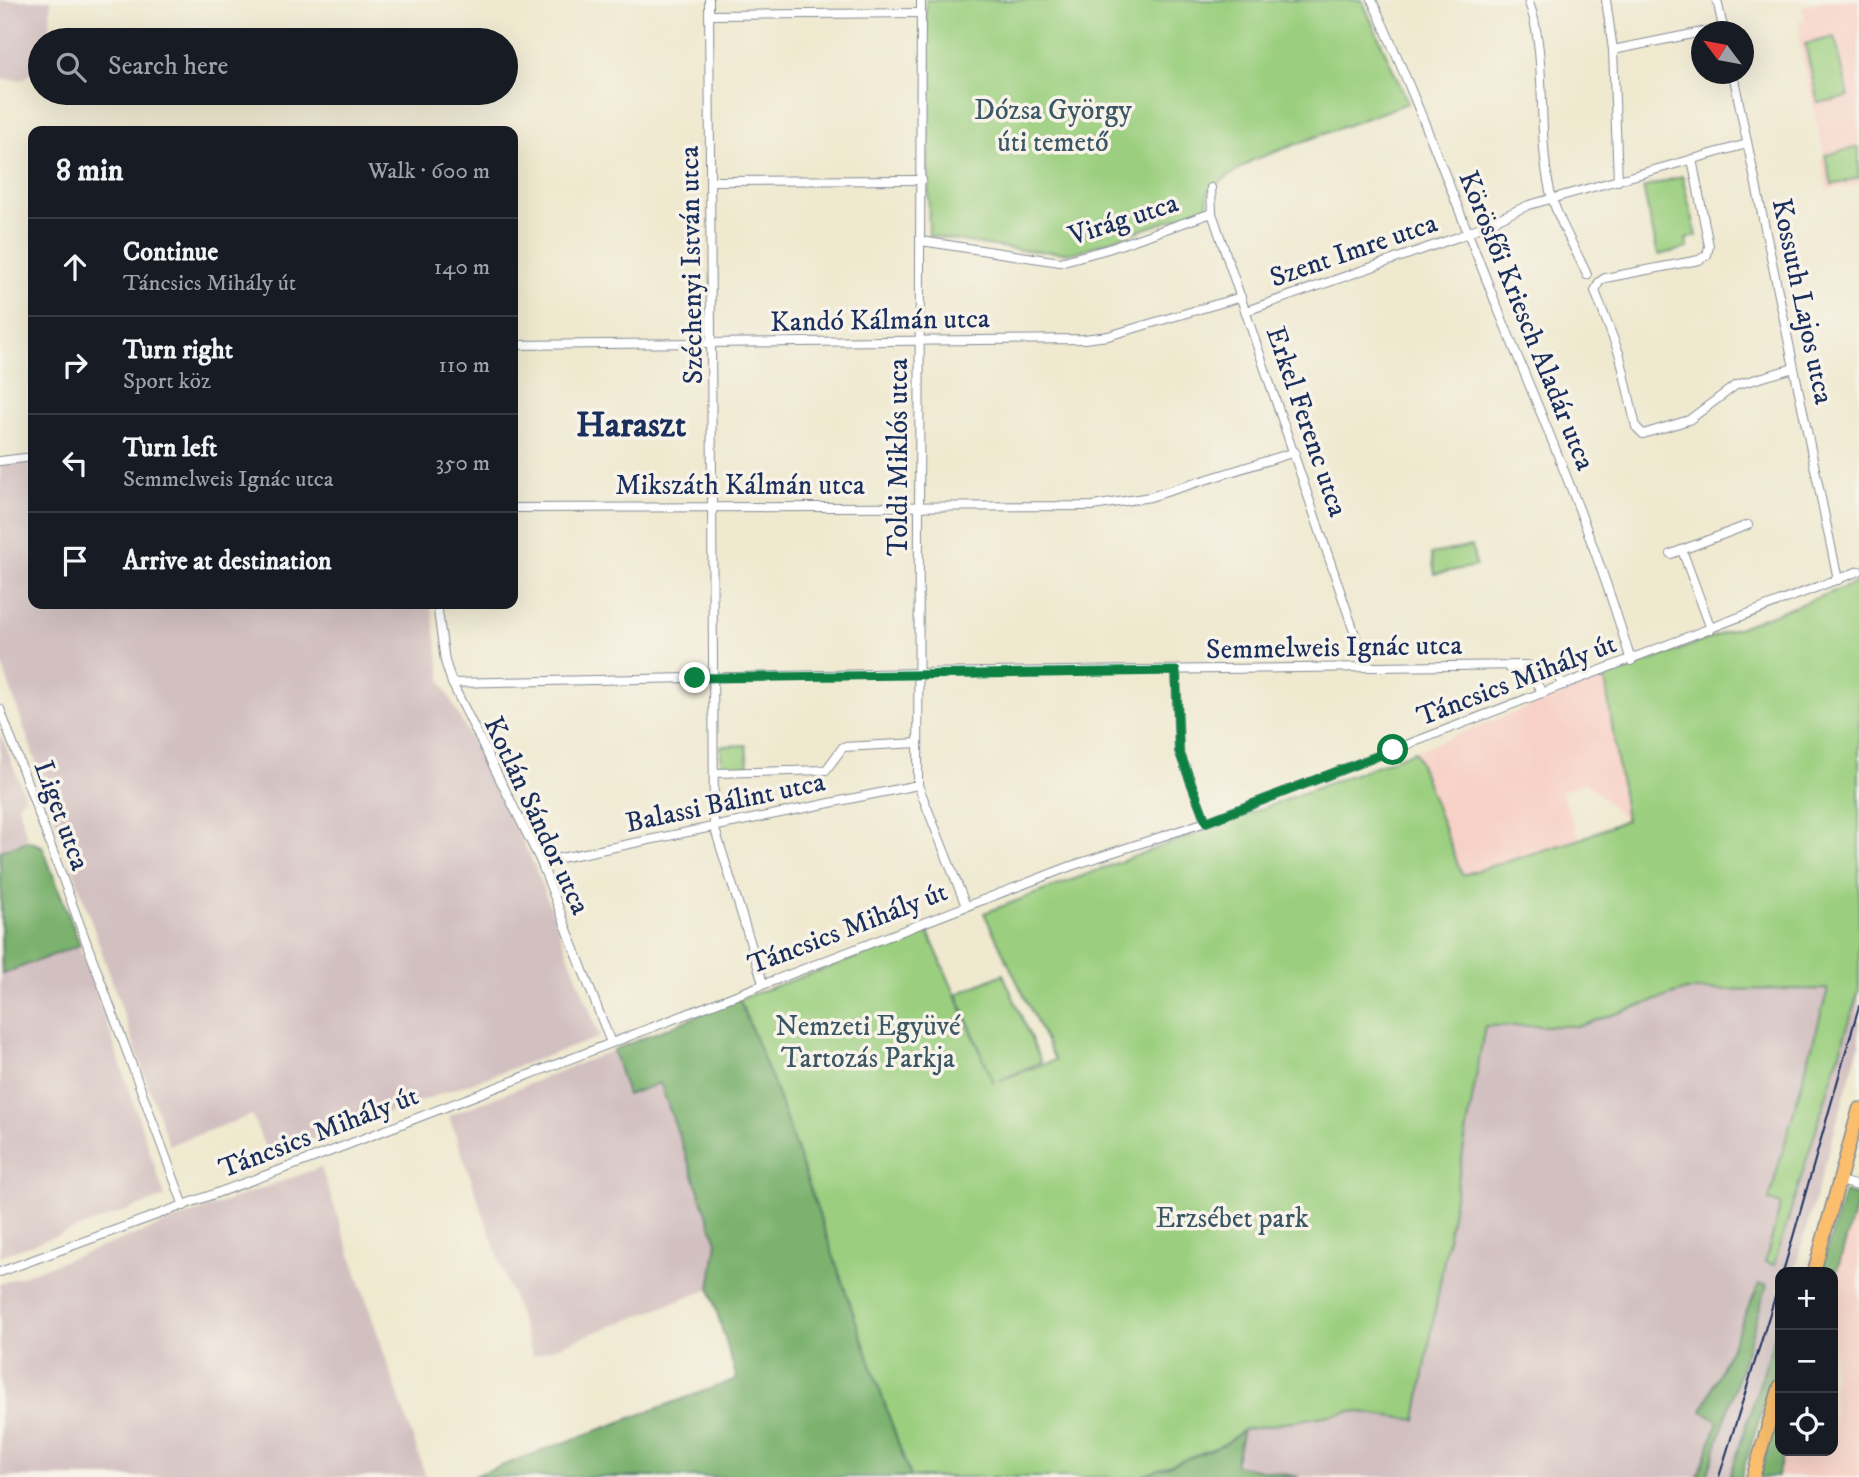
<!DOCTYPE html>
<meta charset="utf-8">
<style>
body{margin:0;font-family:"IM FELL DW Pica",serif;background:#20242c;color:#f1f3f6}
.controls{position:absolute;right:21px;bottom:21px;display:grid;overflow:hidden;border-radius:14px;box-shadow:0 7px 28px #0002}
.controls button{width:63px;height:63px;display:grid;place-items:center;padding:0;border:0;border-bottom:2px solid #363941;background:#171b24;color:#f1f3f6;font:35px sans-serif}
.compass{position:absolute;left:1691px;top:21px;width:63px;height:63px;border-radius:50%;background:#171b24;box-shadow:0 7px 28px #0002;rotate:302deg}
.stop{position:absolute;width:21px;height:21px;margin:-16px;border:5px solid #0b8043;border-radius:50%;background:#fff}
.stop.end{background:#0b8043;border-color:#fff;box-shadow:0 2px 7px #0008}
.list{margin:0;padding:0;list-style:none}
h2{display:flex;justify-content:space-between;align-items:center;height:91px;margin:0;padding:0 28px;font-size:30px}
h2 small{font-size:23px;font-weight:400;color:#9ea1a6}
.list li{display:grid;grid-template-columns:46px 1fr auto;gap:21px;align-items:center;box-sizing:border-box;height:98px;padding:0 28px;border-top:2px solid #363941}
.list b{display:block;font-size:26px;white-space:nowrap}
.list p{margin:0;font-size:23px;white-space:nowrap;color:#9ea1a6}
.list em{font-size:23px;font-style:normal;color:#9ea1a6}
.icon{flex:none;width:38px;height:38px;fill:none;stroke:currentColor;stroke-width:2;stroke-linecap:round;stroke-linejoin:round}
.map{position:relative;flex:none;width:1859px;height:1477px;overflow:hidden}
.search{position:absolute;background:#171b24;box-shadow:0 7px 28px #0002;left:28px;top:28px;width:490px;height:77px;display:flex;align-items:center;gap:18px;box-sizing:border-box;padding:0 24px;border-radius:38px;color:#9ea1a6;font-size:26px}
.panel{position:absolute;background:#171b24;box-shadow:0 7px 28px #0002;left:28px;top:126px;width:490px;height:483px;border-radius:14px}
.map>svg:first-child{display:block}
</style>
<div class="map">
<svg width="1859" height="1477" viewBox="0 0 1859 1477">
<rect width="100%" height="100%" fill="#f7f3e8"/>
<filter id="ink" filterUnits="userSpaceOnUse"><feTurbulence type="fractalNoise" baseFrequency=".0143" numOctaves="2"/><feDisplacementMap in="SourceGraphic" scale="14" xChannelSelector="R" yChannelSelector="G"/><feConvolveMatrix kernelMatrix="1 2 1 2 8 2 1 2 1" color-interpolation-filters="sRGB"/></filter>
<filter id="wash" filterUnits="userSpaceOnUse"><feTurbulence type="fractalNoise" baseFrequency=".00686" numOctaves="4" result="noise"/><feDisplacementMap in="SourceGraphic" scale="28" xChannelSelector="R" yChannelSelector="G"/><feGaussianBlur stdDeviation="1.57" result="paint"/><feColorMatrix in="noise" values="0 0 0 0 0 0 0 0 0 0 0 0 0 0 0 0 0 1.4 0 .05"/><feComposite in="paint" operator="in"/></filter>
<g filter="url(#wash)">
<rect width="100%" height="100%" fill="#efe9cf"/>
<g fill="#f7d1c7">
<path d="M 1829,0 L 1859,0 L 1859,185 L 1827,190 L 1821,159 L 1825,158 L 1798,36 L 1801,35 L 1798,22 L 1805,20 L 1802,6 Z"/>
<path d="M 1605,678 L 1626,820 L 1586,782 L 1561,792 L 1580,839 L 1462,875 L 1415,751 Z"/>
<path d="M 1859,1196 L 1859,1477 L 1777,1477 L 1784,1451 L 1833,1451 L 1833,1285 Z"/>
</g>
<g fill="#d2bfc0">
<path d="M 0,0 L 51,0 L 49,40 L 40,40 L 40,66 L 23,80 L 0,80 Z"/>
<path d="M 33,460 L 33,604 L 431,604 L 442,682 L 534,865 L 600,1037 L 268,1155 L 252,1115 L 169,1145 L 0,659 L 0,464 Z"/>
<path d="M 0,732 L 25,797 L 18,804 L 28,841 L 42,846 L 93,982 L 165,1197 L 0,1256 Z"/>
<path d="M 1829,989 L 1769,1200 L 1781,1203 L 1765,1262 L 1773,1265 L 1859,990 L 1859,1045 L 1794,1272 L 1780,1272 L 1780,1319 L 1730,1477 L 1707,1477 L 1767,1286 L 1737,1329 L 1702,1410 L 1718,1422 L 1698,1477 L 1299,1477 L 1235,1465 L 1243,1430 L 1352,1411 L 1416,1420 L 1484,1026 L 1580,1026 L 1686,990 Z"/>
<path d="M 613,1050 L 627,1095 L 660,1082 L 717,1242 L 710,1289 L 533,1356 L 449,1116 Z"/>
<path d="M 321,1167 L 426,1477 L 0,1477 L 0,1284 Z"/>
</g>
<g fill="#9bcf7f" stroke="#5b7f6e" stroke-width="2">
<path d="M 926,0 L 1362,0 L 1408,103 L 1253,160 L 1208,190 L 1207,208 L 1073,253 L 1019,250 L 929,236 Z"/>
<path d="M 1835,37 L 1849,97 L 1818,103 L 1805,44 Z"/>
<path d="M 1859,147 L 1859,178 L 1832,185 L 1825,155 Z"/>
<path d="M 1682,176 L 1697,236 L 1686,239 L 1688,248 L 1658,255 L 1643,188 Z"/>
<path d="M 1472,546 L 1476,566 L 1435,574 L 1431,554 Z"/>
<path d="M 1859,582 L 1859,990 L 1774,1265 L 1765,1262 L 1781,1204 L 1769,1200 L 1828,989 L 1686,990 L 1580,1026 L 1485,1026 L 1416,1420 L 1352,1411 L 1243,1430 L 1225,1444 L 1140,1477 L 910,1477 L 773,1082 L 739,999 L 928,932 L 994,1083 L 957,994 L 1003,974 L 1041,1062 L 1000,1080 L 1055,1060 L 984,913 L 1415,751 L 1462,875 L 1580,839 L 1626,820 L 1605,678 Z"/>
<path d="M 746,745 L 748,766 L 721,768 L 721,746 Z"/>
</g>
<g fill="#7cb26e" stroke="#4c7066" stroke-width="2">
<path d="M 28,841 L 42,846 L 80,945 L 2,974 L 0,851 Z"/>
<path d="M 739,999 L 773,1082 L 910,1477 L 471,1477 L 737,1379 L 710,1289 L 717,1242 L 660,1083 L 627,1095 L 613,1050 Z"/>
<path d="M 1844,1192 L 1859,1196 L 1833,1285 L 1833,1272 L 1820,1272 Z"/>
<path d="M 1759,1284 L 1767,1285 L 1707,1477 L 1698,1477 L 1718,1422 L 1702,1411 Z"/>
<path d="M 1780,1319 L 1780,1355 L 1741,1477 L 1730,1477 Z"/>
<path d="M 1780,1405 L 1780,1451 L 1784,1451 L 1777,1477 L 1759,1477 Z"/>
<path d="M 1243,1430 L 1235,1465 L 1299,1477 L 1140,1477 L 1225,1444 Z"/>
</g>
</g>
<g filter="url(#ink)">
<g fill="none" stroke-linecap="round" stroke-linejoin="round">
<defs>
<g id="street">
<path d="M 709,0 L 714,826 L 763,983"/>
<path d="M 921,0 L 918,785 L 966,906"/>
<path d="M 1372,0 C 1419,103 1458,209 1500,314 C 1547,428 1596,542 1631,661"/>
<path d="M 1528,0 C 1548,50 1537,130 1549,186 C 1554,214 1576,249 1587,275"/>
<path d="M 1606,0 L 1613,50 L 1618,181"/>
<path d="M 1717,0 L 1724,32"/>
<path d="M 709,15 L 920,13"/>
<path d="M 1705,32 L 1723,28"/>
<path d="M 1613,50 L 1702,32"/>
<path d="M 1733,74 L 1838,580"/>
<path d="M 1692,159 L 1709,246 L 1707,255 L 1699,260 L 1605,278 L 1599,282 L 1595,291 L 1620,356 L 1636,427 L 1643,434 L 1689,420 L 1736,385 L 1794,368"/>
<path d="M 712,181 L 922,180"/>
<path d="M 1211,188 L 1212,213 L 1366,667"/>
<path d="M 921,241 L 1060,262 L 1108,249 L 1212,213"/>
<path d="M 1246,311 L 1458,237 L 1529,205 L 1747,144"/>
<path d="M 513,345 L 1084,339 L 1108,336 L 1241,297"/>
<path d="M 0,461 L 33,457"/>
<path d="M 513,508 L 1093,506 L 1150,497 L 1295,452"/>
<path d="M 1682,550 L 1711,629"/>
<path d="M 1671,554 L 1748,525"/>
<path d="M 437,604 L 445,661 L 452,683 L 541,862 L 611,1043"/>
<path d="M 1509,668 L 1532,677 L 1543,693"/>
<path d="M 1176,672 L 1179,751 L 1206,822"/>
<path d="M 452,683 L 919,673 L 1526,665 L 1553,671 L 1564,685"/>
<path d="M 0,709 L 184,1206"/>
<path d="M 714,773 L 826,770 L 843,747 L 918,743"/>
<path d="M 541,862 L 918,785"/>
<path d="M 1839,1181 L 1859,1186"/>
<path d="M 0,1272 L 313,1158 L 1071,866 L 1206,822 L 1859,571"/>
</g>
<g id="primary">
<path d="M 1814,1272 L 1859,1109"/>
<path d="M 1753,1477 L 1780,1386"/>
</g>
</defs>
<use href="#street" stroke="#858c96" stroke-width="10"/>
<use href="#primary" stroke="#858c96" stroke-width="15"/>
<use href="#street" stroke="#fff" stroke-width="8"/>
<use href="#primary" stroke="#fabe6d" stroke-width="12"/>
<g stroke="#1b2f5e" stroke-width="2">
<path d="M 1783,1272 L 1859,1006"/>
<path d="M 1719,1477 L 1780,1281"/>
</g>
</g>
</g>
<g fill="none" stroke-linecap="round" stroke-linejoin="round" filter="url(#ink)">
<path stroke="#0b8043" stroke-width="9" d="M 695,678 L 1176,671 L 1179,751 L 1206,822 L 1393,750"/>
</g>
<g text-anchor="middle" stroke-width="7" stroke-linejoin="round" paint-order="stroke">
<g font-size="28" fill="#3b5766" stroke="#f7f3e8">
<text x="1053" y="119">Dózsa György<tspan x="1053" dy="32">úti temető</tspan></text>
<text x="868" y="1035">Nemzeti Együvé<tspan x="868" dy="32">Tartozás Parkja</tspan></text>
<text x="1232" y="1227">Erzsébet park</text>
</g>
<g font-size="28" fill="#1b2f5e" stroke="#f7f3e8">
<text transform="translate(1123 218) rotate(-18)" y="10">Virág utca</text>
<text transform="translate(1353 249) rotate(-19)" y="10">Szent Imre utca</text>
<text transform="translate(690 265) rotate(-91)" y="10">Széchenyi István utca</text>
<text transform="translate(1804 301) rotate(78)" y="10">Kossuth Lajos utca</text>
<text transform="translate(880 319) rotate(-1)" y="10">Kandó Kálmán utca</text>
<text transform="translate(1528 320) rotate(68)" y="10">Körösfői Kriesch Aladár utca</text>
<text transform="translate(1308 421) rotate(71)" y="10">Erkel Ferenc utca</text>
<text transform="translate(897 457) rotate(-90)" y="10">Toldi Miklós utca</text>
<text x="740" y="494">Mikszáth Kálmán utca</text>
<text transform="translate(1334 646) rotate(-1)" y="10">Semmelweis Ignác utca</text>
<text transform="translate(1516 679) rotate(-21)" y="10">Táncsics Mihály út</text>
<text transform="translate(725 801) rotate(-12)" y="10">Balassi Bálint utca</text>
<text transform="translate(63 815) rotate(70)" y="10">Liget utca</text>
<text transform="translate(538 815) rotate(65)" y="10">Kotlán Sándor utca</text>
<text transform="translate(847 927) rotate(-21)" y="10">Táncsics Mihály út</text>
<text transform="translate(318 1131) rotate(-21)" y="10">Táncsics Mihály út</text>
</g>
<g font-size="35" font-weight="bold" fill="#1b2f5e" stroke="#f7f3e8">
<text x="631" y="436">Haraszt</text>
</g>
</g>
</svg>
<div class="controls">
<button>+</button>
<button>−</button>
<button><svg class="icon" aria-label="locate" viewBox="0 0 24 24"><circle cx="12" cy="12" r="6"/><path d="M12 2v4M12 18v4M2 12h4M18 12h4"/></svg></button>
</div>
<svg class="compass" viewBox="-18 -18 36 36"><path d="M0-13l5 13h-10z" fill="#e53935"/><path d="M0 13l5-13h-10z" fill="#9ea1a6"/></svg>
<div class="stop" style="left:1393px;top:750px"></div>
<div class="stop end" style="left:695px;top:678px"></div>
<div class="search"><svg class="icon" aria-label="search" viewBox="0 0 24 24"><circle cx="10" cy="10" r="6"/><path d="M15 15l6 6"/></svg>Search here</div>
<section class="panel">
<h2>8 min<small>Walk · 600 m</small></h2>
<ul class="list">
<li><svg class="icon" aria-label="ahead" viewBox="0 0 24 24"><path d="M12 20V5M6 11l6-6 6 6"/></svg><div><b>Continue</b><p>Táncsics Mihály út</p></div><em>140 m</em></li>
<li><svg class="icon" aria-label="right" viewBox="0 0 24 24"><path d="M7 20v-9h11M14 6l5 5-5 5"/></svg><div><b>Turn right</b><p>Sport köz</p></div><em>110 m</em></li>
<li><svg class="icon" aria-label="left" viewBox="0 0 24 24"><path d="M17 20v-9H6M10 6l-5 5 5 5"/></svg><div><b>Turn left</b><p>Semmelweis Ignác utca</p></div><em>350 m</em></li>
<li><svg class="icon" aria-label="arrive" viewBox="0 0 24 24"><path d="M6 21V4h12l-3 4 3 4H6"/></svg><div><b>Arrive at destination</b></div></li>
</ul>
</section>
</div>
